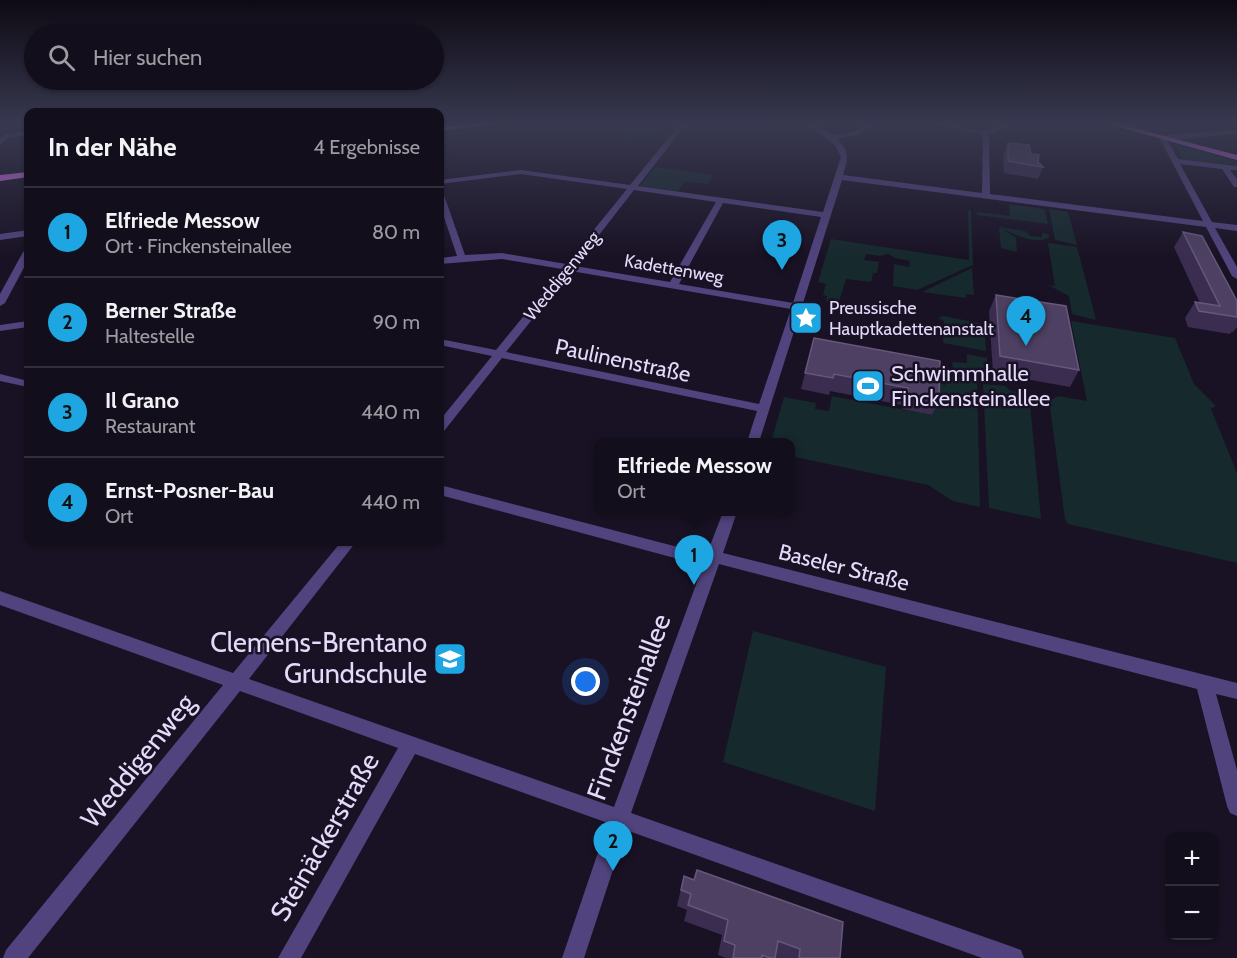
<!DOCTYPE html>
<html lang="de">
<meta charset="utf-8">
<style>
body{margin:0;font-family:Cabin,sans-serif;background:#201c28;color:#f1f3f6}
.controls{position:absolute;right:18px;bottom:18px;display:grid;overflow:hidden;border-radius:12px;box-shadow:0 2px 4px #0004}
.controls button{width:54px;height:54px;display:grid;place-items:center;padding:0;border:0;border-bottom:2px solid #322e3a;background:#130e1b;color:#f1f3f6;font:30px sans-serif}
.you{position:absolute;left:586px;top:682px;width:21px;height:21px;margin:-15px;border:4px solid #fff;border-radius:50%;background:#1a73e8;box-shadow:0 0 0 9px #1a73e833}
.badge{display:grid;place-items:center;width:39px;height:39px;border-radius:50%;background:#1ea6e2;color:#111;font-size:20px;font-weight:700}
.pin{position:absolute;translate:-50% -50px;filter:drop-shadow(0 2px 3px #0008)}
.pin::after{content:'';position:absolute;top:32px;width:21px;height:18px;background:inherit;clip-path:polygon(0 0,100% 0,50% 100%)}
.popup{position:absolute;left:594px;top:438px;width:201px;height:78px;box-sizing:border-box;display:grid;place-content:center;border-radius:12px;background:#130e1b;filter:drop-shadow(0 2px 4px #0005);font-size:20px;white-space:nowrap;color:#9d9ca3}
.popup b{font-size:22px;color:#f1f3f6}
.popup::after{content:'';position:absolute;left:50%;top:100%;margin-left:-12px;border:12px solid transparent;border-top-color:#130e1b}
.list{margin:0;padding:0;list-style:none}
h2{display:flex;justify-content:space-between;align-items:center;height:78px;margin:0;padding:0 24px;font-size:26px}
h2 small{font-size:20px;font-weight:400;color:#9d9ca3}
.list li{display:grid;grid-template-columns:39px 1fr auto;gap:18px;align-items:center;box-sizing:border-box;height:90px;padding:0 24px;border-top:2px solid #322e3a}
.list b{display:block;font-size:22px;white-space:nowrap}
.list p{margin:0;font-size:20px;white-space:nowrap;color:#9d9ca3}
.list em{font-size:20px;font-style:normal;color:#9d9ca3}
.icon{flex:none;width:33px;height:33px;fill:none;stroke:currentColor;stroke-width:2;stroke-linecap:round;stroke-linejoin:round}
.map{position:relative;flex:none;width:1237px;height:958px;overflow:hidden}
.search{position:absolute;background:#130e1b;box-shadow:0 2px 4px #0004;left:24px;top:24px;width:420px;height:66px;display:flex;align-items:center;gap:15px;box-sizing:border-box;padding:0 21px;border-radius:33px;color:#9d9ca3;font-size:22px}
.panel{position:absolute;background:#130e1b;box-shadow:0 2px 4px #0004;left:24px;top:108px;width:420px;height:438px;border-radius:12px}
.map>svg:first-child{display:block}
</style>
<div class="map">
<svg width="1237" height="958" viewBox="0 0 1237 958">
<rect width="100%" height="100%" fill="#191224"/>
<g fill="#16292d">
<path d="M 612,124 L 644,124 L 637,135 L 646,125 L 665,127 L 654,140 L 629,137 L 634,144 L 631,143 Z"/>
<path d="M 1174,144 L 1237,161 L 1237,165 L 1183,159 Z"/>
<path d="M 655,167 L 713,175 L 708,184 L 685,181 L 678,191 L 640,186 Z"/>
<path d="M 1009,204 L 1045,209 L 1048,224 L 977,215 L 977,212 L 1010,216 Z"/>
<path d="M 1049,209 L 1068,212 L 1077,245 L 1055,240 Z"/>
<path d="M 968,210 L 971,210 L 973,265 L 917,290 L 893,286 L 894,264 L 909,267 L 910,261 L 895,258 L 888,254 L 880,256 L 866,254 L 864,260 L 879,262 L 877,273 L 873,273 L 871,282 L 846,279 L 839,302 L 828,304 L 829,301 L 826,301 L 827,296 L 823,295 L 826,284 L 818,282 L 831,239 L 969,260 Z"/>
<path d="M 999,228 L 1000,227 L 1025,231 L 1031,236 L 1042,237 L 1042,233 L 1049,234 L 1049,237 C 1037,246 1013,234 1001,228 L 1016,238 L 1017,252 L 1001,248 Z"/>
<path d="M 1048,243 L 1077,247 L 1096,320 L 1072,314 L 1069,296 L 1048,285 L 1055,286 Z"/>
<path d="M 972,268 L 974,295 L 966,294 L 966,298 L 922,292 Z"/>
<path d="M 943,316 L 984,324 L 986,351 L 943,343 L 944,321 L 938,318 Z"/>
<path d="M 1071,321 L 1175,338 L 1194,384 L 1216,406 L 1211,409 L 1237,473 L 1237,563 L 1068,524 L 1065,519 L 1050,407 L 1030,404 L 1041,519 L 989,508 L 983,384 L 1005,386 L 1011,391 L 1053,399 L 1058,396 L 1087,401 Z"/>
<path d="M 967,354 L 987,358 L 988,372 L 975,369 L 971,373 L 953,370 L 952,362 L 967,363 Z"/>
<path d="M 948,375 L 975,380 L 977,383 L 980,507 L 953,501 L 928,485 L 790,456 L 790,442 L 771,442 L 784,397 L 816,403 L 815,409 L 829,411 L 832,396 L 932,415 L 934,382 L 945,385 Z"/>
<path d="M 753,631 L 886,667 L 875,811 L 723,762 Z"/>
</g>
<g fill="none" stroke-linecap="round" stroke-linejoin="round">
<g fill="#51437d" fill-rule="evenodd">
<path d="M 680,124 L 686,124 L 638,186 L 823,212 L 841,157 L 834,144 L 807,124 L 814,124 L 833,135 L 854,132 L 866,124 L 873,124 L 858,135 L 837,139 C 850,151 848,159 843,175 L 982,193 L 983,134 L 933,124 C 949,123 972,133 987,130 C 995,129 1001,124 1010,124 L 989,134 L 990,194 L 1203,221 L 1160,139 L 1170,134 L 1237,130 L 1237,134 L 1167,140 L 1178,159 L 1237,166 L 1237,170 L 1230,170 L 1237,179 L 1237,187 L 1234,187 L 1222,169 L 1180,164 L 1212,222 L 1237,225 L 1237,231 L 1215,228 L 1237,267 L 1237,279 L 1232,276 L 1206,227 L 842,180 L 759,442 L 747,442 L 757,411 L 502,358 L 444,431 L 440,432 L 440,420 L 492,356 L 440,345 L 440,339 L 496,350 L 562,269 L 502,259 L 440,264 L 440,258 L 457,256 L 440,205 L 440,193 L 444,195 L 465,255 L 502,253 L 566,264 L 627,189 L 521,174 L 440,184 L 440,180 L 521,170 L 630,185 ZM 634,190 L 716,202 L 670,282 L 575,266 ZM 723,203 L 821,217 L 793,303 L 679,284 ZM 571,271 L 791,309 L 759,404 L 506,352 Z"/>
<path d="M 28,131 L 28,135 L 8,138 L 0,145 L 0,139 L 4,135 Z"/>
<path d="M 28,230 L 28,236 L 0,240 L 0,234 Z"/>
<path d="M 28,249 L 28,260 L 5,303 L 0,306 L 0,294 L 23,252 Z"/>
<path d="M 28,321 L 28,327 L 0,331 L 0,325 Z"/>
<path d="M 0,374 L 28,381 L 28,387 L 0,381 Z"/>
<path d="M 440,485 L 697,552 L 708,551 L 723,512 L 737,512 L 723,553 L 1237,683 L 1237,699 L 1216,694 L 1237,770 L 1237,816 L 1230,813 L 1227,806 L 1197,689 L 719,564 L 631,813 L 1013,947 L 1021,950 L 1024,958 L 982,958 L 626,830 L 584,958 L 562,958 L 608,823 L 415,754 L 301,958 L 278,958 L 398,748 L 240,691 L 28,958 L 3,958 L 6,950 L 223,685 L 0,605 L 0,591 L 233,673 L 341,542 L 356,542 L 249,679 L 614,807 L 704,563 L 697,564 L 440,495 Z"/>
</g>
<g fill="#d76eec" fill-rule="evenodd">
<path d="M 473,124 L 496,124 L 440,131 L 440,127 Z"/>
<path d="M 1108,124 L 1118,124 L 1237,155 L 1237,160 Z"/>
<path d="M 28,172 L 28,177 L 0,181 L 0,175 Z"/>
</g>
</g>
<g fill="#3b2d50">
<path d="M 1008,143 L 1031,154 L 1038,162 L 1043,167 L 1038,179 L 1004,173 L 1003,154 Z"/>
<path d="M 1183,232 L 1237,301 L 1237,327 L 1233,332 L 1231,332 L 1230,334 L 1188,327 L 1185,318 L 1195,302 L 1200,303 L 1174,247 Z"/>
<path d="M 996,295 L 1079,370 L 1070,387 L 993,373 L 989,311 Z"/>
<path d="M 814,338 L 939,399 L 932,415 L 902,409 L 902,405 L 830,391 L 829,395 L 801,389 Z"/>
<path d="M 684,876 L 840,958 L 726,958 L 718,955 L 722,935 L 684,921 L 687,910 L 677,906 Z"/>
</g>
<g fill="#4d4062" stroke="#65587a" stroke-width="1.5">
<path d="M 1008,143 L 1029,145 L 1031,154 L 1039,155 L 1038,162 L 1043,167 L 1008,161 Z"/>
<path d="M 1183,232 L 1202,236 L 1237,301 L 1237,317 L 1199,311 L 1195,302 L 1220,306 Z"/>
<path d="M 996,295 L 1066,306 L 1079,370 L 1000,356 Z"/>
<path d="M 814,338 L 940,361 L 939,399 L 908,393 L 908,388 L 834,374 L 833,378 L 805,373 Z"/>
<path d="M 697,870 L 843,922 L 840,958 L 799,958 L 800,949 L 778,941 L 775,958 L 770,958 L 762,955 L 762,958 L 733,958 L 735,945 L 724,941 L 728,920 L 688,905 L 691,894 L 681,890 L 684,876 L 694,880 Z"/>
</g>
<linearGradient id="sky" x2="0" y2="1"><stop stop-color="#0e0a14"/><stop offset="0.48" stop-color="#383950"/><stop offset="1" stop-color="#383950" stop-opacity="0"/></linearGradient>
<rect width="1237" height="258" fill="url(#sky)"/>
<defs>
<symbol id="sight-square" viewBox="-11 -11 22 22"><rect x="-9" y="-9" width="18" height="18" rx="4" fill="#1ea6e2" stroke="#191224"/><path d="M0-6L1.8-2.2L6-1.7L2.9 1.2L3.7 5.4L0 3.3L-3.7 5.4L-2.9 1.2L-6-1.7L-1.8-2.2Z" fill="#fff"/></symbol>
<symbol id="stadium-square" viewBox="-11 -11 22 22"><rect x="-9" y="-9" width="18" height="18" rx="4" fill="#1ea6e2" stroke="#191224"/><path d="M0-5a6.5 5 0 1 0 0 10a6.5 5 0 1 0 0-10ZM-3.5-1.8h7v3.6h-7Z" fill="#fff"/></symbol>
<symbol id="school-square" viewBox="-11 -11 22 22"><rect x="-9" y="-9" width="18" height="18" rx="4" fill="#1ea6e2" stroke="#191224"/><path d="M0-5L7-2L0 1L-7-2ZM-4 1L0 2.5L4 1V4Q0 6-4 4Z" fill="#fff"/></symbol>
</defs>
<g fill-rule="evenodd">
<use href="#sight-square" x="787" y="299" width="38" height="38"/>
<use href="#stadium-square" x="849" y="367" width="38" height="38"/>
<use href="#school-square" x="431" y="640" width="38" height="38"/>
</g>
<g text-anchor="middle" stroke-width="5" stroke-linejoin="round" paint-order="stroke">
<g font-size="18" fill="#e4dafa" stroke="#191224">
<text transform="translate(674 269) rotate(10)" y="6">Kadettenweg</text>
<text transform="translate(562 276) rotate(-51)" y="6">Weddigenweg</text>
</g>
<g font-size="18" fill="#e4dafa" stroke="#191224" text-anchor="start">
<text x="829" y="314">Preussische<tspan x="829" dy="21">Hauptkadettenanstalt</tspan></text>
</g>
<g font-size="22" fill="#e4dafa" stroke="#191224">
<text transform="translate(623 360) rotate(12)" y="8">Paulinenstraße</text>
<text transform="translate(844 567) rotate(14)" y="8">Baseler Straße</text>
</g>
<g font-size="22" fill="#e4dafa" stroke="#191224" text-anchor="start">
<text x="891" y="381">Schwimmhalle<tspan x="891" dy="25">Finckensteinallee</tspan></text>
</g>
<g font-size="27" fill="#e4dafa" stroke="#191224" text-anchor="end">
<text x="427" y="652">Clemens-Brentano<tspan x="427" dy="31">Grundschule</tspan></text>
</g>
<g font-size="27" fill="#e4dafa" stroke="#191224">
<text transform="translate(629 707) rotate(-70)" y="9">Finckensteinallee</text>
<text transform="translate(138 761) rotate(-51)" y="9">Weddigenweg</text>
<text transform="translate(325 837) rotate(-60)" y="9">Steinäckerstraße</text>
</g>
</g>
</svg>
<div class="controls">
<button>+</button>
<button>−</button>
</div>
<div class="you"></div>
<div class="pin badge" style="left:694px;top:585px">1</div>
<div class="popup"><b>Elfriede Messow</b>Ort</div>
<div class="pin badge" style="left:613px;top:871px">2</div>
<div class="pin badge" style="left:782px;top:270px">3</div>
<div class="pin badge" style="left:1026px;top:346px">4</div>
<div class="search"><svg class="icon" aria-label="search" viewBox="0 0 24 24"><circle cx="10" cy="10" r="6"/><path d="M15 15l6 6"/></svg>Hier suchen</div>
<section class="panel">
<h2>In der Nähe<small>4 Ergebnisse</small></h2>
<ul class="list">
<li><span class="badge">1</span><div><b>Elfriede Messow</b><p>Ort · Finckensteinallee</p></div><em>80 m</em></li>
<li><span class="badge">2</span><div><b>Berner Straße</b><p>Haltestelle</p></div><em>90 m</em></li>
<li><span class="badge">3</span><div><b>Il Grano</b><p>Restaurant</p></div><em>440 m</em></li>
<li><span class="badge">4</span><div><b>Ernst-Posner-Bau</b><p>Ort</p></div><em>440 m</em></li>
</ul>
</section>
</div>
